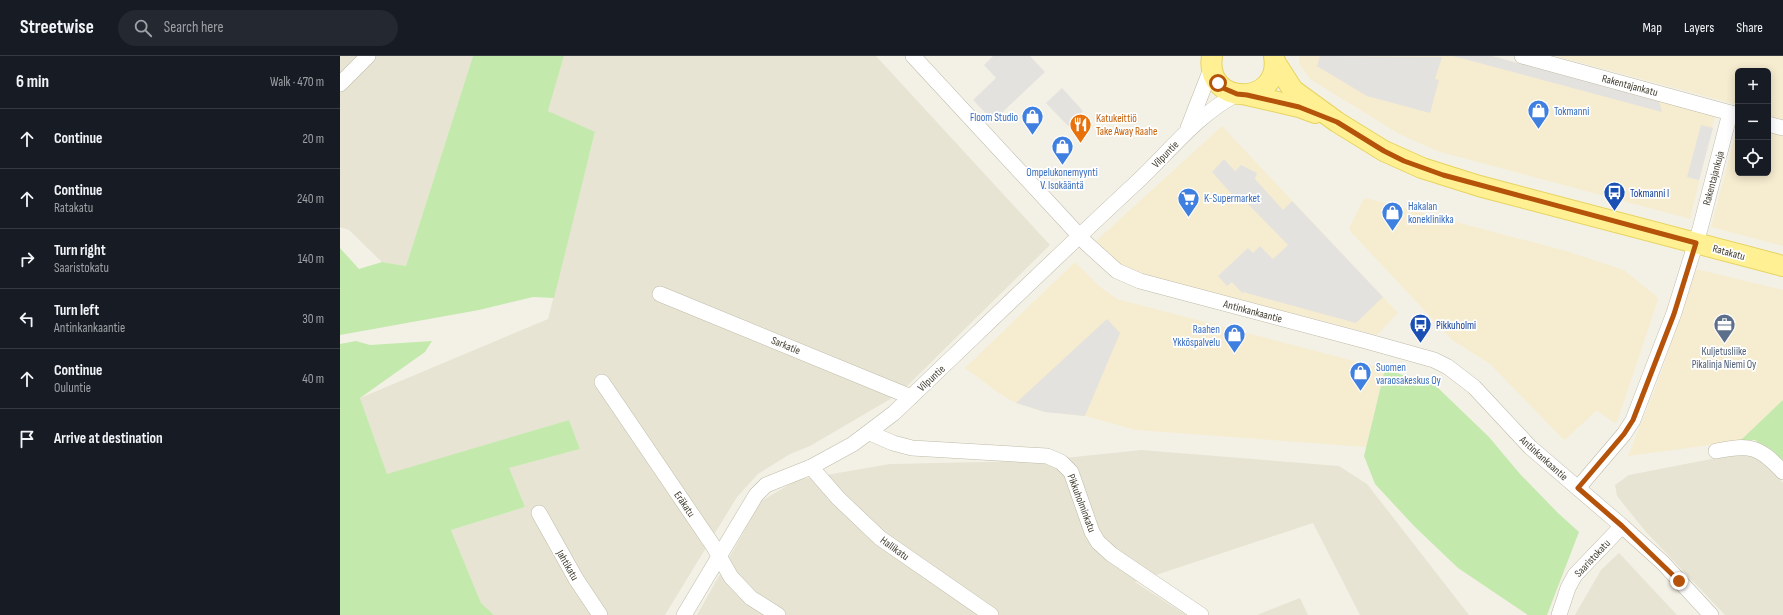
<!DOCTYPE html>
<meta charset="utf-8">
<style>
body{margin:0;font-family:"Sofia Sans Condensed",sans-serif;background:#242831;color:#f1f3f6}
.controls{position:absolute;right:12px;top:12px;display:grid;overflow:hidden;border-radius:6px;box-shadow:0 2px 10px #0003}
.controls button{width:36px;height:36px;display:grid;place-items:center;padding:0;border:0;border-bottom:1px solid #363941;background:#171b24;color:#f1f3f6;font:20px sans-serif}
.stop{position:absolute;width:12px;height:12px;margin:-9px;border:3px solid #b45309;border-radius:50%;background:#fff}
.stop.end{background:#b45309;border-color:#fff;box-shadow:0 1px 4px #0008}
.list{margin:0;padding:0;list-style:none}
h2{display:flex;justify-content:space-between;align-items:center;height:52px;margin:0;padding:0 16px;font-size:17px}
h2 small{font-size:13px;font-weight:400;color:#9ea1a6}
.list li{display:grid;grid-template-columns:26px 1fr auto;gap:12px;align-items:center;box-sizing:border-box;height:60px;padding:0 16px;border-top:1px solid #363941}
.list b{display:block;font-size:15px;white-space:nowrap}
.list p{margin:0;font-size:13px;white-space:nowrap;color:#9ea1a6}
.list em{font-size:13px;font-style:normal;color:#9ea1a6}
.icon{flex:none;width:22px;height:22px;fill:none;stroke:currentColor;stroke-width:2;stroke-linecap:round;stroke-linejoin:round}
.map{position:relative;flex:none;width:1443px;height:559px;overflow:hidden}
header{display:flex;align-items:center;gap:24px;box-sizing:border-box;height:56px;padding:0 20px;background:#171b24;border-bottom:1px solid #363941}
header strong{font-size:19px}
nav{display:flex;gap:22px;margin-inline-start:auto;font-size:14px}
.search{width:280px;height:36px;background:#242831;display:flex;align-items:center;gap:10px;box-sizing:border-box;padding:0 14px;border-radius:22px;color:#9ea1a6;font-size:15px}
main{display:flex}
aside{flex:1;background:#171b24}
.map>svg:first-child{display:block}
</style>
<header>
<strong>Streetwise</strong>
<div class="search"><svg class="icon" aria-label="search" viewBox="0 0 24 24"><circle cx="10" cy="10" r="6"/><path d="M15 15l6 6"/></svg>Search here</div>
<nav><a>Map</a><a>Layers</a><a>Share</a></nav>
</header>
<main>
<aside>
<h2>6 min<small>Walk · 470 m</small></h2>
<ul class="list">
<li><svg class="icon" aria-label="ahead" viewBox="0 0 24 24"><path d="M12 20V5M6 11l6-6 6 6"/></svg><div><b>Continue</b></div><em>20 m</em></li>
<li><svg class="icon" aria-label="ahead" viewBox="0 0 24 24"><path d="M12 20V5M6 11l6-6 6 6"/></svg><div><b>Continue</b><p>Ratakatu</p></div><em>240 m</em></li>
<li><svg class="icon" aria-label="right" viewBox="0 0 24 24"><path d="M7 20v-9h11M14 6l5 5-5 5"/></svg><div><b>Turn right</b><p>Saaristokatu</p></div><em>140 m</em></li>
<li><svg class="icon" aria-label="left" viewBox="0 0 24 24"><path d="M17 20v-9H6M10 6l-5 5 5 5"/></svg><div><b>Turn left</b><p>Antinkankaantie</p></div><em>30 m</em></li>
<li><svg class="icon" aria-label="ahead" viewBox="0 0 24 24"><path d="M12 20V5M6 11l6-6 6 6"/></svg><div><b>Continue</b><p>Ouluntie</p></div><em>40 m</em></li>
<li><svg class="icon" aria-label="arrive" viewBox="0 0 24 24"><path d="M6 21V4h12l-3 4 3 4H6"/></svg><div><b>Arrive at destination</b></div></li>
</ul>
</aside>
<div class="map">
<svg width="1443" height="559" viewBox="0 0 1443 559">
<rect width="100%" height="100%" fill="#f3f1e6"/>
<g fill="#e7e4d3">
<path d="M 0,0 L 133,0 L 66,210 L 42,206 L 9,174 L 0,171 Z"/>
<path d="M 224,0 L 536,0 L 710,189 L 559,338 L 470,390 L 450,398 L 418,418 L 397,441 L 325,559 L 154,559 L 141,547 L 111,474 L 185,451 L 168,412 L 240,393 L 229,364 L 47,419 L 20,342 L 208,263 L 255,77 L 208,55 Z"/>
<path d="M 801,394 L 999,410 L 1027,428 L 1129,559 L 1020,559 L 973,467 L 795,526 L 846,559 L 357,559 L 421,445 L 457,424 L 550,408 L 696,405 Z"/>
<path d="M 1397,398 L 1412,398 L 1426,409 L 1443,427 L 1443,559 L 1385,559 L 1306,476 L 1277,440 L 1275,429 L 1289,419 Z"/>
<path d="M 1279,497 L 1337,559 L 1235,559 L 1261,514 Z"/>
<path d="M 960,542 L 968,559 L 917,559 Z"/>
</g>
<g fill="#f6ecd0">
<path d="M 959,0 L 1152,0 L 1375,60 L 1350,163 L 1097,95 L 1059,78 L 970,23 L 959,8 Z"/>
<path d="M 1215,0 L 1443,0 L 1443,190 L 1371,171 L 1398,68 L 1398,117 L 1428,117 L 1428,15 L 1398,15 L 1398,49 Z"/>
<path d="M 882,70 L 1058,257 L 1037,279 L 815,222 L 782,209 L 756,185 Z"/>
<path d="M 1026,142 L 1226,195 L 1284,214 L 1316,240 L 1318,244 L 1277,366 L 1275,367 L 1257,355 L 1255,356 L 1225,384 L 1223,383 L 1150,308 L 1112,284 L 1010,175 L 1009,172 L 1023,144 Z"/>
<path d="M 735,206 L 759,230 L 777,243 L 1045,313 L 1026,391 L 796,374 L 745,360 L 705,356 L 676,347 L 663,340 L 625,312 Z"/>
<path d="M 1356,213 L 1443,234 L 1443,344 L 1400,385 L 1288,400 L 1320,320 Z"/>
</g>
<g fill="#c4e9ad">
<path d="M 133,0 L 224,0 L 208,55 L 255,76 L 214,242 L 193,241 L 139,254 L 0,279 L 0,192 L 19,213 L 42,206 L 66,210 Z"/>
<path d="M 16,285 L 30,289 L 92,285 L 85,296 L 20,342 L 47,418 L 229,364 L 240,393 L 169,412 L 185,451 L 111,474 L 141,547 L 154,559 L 0,559 L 0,288 Z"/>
<path d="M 1045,313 L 1096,330 L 1149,381 L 1180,418 L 1218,457 L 1239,476 L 1207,559 L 1188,559 L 1118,512 L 1074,470 L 1035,428 L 1024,400 Z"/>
<path d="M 1443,344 L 1443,407 L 1415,384 L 1400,385 Z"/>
</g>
<g fill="#e4e2de">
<path d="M 653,0 L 690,0 L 705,16 L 653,65 L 633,44 L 656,22 L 644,9 Z"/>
<path d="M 980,0 L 1102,1 L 1095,23 L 1099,24 L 1090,57 L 1027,40 L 977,10 Z"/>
<path d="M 1113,0 L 1152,0 L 1319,45 L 1322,56 Z"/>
<path d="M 722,32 L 743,55 L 728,70 L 706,47 Z"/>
<path d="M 1361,69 L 1373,72 L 1359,124 L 1347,121 Z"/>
<path d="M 884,103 L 895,115 L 901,109 L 917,117 L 915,123 L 943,154 L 952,145 L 1043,241 L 1016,267 L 903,236 L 903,238 L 892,226 L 887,230 L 878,220 L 908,192 L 913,197 L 920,190 L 933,203 L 948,189 L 907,147 L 896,143 L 872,116 Z"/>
<path d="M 767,263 L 780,277 L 745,360 L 705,356 L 676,347 Z"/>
</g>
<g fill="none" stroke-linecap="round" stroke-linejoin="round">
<defs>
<g id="minor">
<path d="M 573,0 L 747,188 L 777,215 L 800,225 L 1026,285 L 1094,304 L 1108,311 L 1134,331 L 1190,391 L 1282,470 L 1323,507 L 1371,559"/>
<path d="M 1182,0 L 1398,59"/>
<path d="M 0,28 L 28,0"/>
<path d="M 1428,68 L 1443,72"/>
<path d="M 848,72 L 871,13"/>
<path d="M 320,238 L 571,341"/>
<path d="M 262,326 L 374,491 L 391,521 L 411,542 L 438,559"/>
<path d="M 530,377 L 553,387 L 572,392 L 707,400 L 721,406 L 731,416 L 752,476 L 758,486 L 771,498 L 861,559"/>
<path d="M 1376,395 C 1410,388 1419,390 1443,416"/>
<path d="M 471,411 L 498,442 L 540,482 L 651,559"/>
<path d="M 1238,432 L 1284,378 L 1293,364 L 1334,257 L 1360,173 L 1390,57"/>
<path d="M 199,457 L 236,523 L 260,559"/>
<path d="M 344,559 L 416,439 L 426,429 L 471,411 L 513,388 L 554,357 C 635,280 715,202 797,126 C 830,95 857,59 897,38"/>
<path d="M 1219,559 L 1228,532 L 1235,519 L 1282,470"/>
</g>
<g id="major">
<path d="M 872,0 C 864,52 943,50 934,0"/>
<path d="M 935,6 L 953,34 L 997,66 L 1044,95 L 1082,112 L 1139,130 L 1443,210"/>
<path d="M 907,39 L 959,51 L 975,57"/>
</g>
</defs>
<use href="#minor" stroke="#bfbba8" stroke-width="16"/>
<use href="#major" stroke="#e6d360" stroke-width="22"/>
<use href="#minor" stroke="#fff" stroke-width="15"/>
<use href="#major" stroke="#fff193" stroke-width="20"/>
</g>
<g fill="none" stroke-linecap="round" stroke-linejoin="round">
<path stroke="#b45309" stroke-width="5" d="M 878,27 L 883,32 L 897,38 L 907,39 L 959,51 L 997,66 L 1044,95 L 1064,105 L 1103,119 L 1356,187 L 1334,258 L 1293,364 L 1284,378 L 1238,432 L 1282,470 L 1339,525"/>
</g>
<defs>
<symbol id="shop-pin" viewBox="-11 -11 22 30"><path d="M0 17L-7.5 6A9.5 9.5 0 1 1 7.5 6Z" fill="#3f7fe0" stroke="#fff"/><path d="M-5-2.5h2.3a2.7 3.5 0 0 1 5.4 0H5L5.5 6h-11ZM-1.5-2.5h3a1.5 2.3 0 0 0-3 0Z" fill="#fff"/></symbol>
<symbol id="restaurant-pin" viewBox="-11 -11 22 30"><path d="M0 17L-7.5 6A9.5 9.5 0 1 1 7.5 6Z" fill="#e8710a" stroke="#fff"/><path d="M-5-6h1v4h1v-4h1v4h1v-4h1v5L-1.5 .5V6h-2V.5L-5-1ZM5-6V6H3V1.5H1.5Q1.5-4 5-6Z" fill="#fff"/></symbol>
<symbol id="bus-pin" viewBox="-11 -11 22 30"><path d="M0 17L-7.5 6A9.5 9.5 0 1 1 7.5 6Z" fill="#1a4fb4" stroke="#fff"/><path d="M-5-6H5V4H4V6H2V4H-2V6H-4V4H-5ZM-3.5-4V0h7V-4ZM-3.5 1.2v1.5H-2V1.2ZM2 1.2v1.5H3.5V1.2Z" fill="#fff"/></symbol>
<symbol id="supermarket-pin" viewBox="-11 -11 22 30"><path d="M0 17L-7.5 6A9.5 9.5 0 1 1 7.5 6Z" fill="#3f7fe0" stroke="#fff"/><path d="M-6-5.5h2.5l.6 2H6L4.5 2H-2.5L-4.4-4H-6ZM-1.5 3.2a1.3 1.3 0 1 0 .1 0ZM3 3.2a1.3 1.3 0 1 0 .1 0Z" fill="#fff"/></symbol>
<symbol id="office-pin" viewBox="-11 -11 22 30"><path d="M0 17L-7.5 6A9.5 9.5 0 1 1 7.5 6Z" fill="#5c6f8a" stroke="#fff"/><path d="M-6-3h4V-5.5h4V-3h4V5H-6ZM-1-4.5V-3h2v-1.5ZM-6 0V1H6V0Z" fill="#fff"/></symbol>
</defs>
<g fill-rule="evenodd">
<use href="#shop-pin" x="1186" y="42" width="25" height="34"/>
<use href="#shop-pin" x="680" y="48" width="25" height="34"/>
<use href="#restaurant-pin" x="728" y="56" width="25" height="34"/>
<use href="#shop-pin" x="710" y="78" width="25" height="34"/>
<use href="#bus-pin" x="1262" y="124" width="25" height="34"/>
<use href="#supermarket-pin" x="836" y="130" width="25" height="34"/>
<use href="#shop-pin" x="1040" y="144" width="25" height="34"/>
<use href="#bus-pin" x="1068" y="256" width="25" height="34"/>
<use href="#office-pin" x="1372" y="256" width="25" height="34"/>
<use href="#shop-pin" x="882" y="266" width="25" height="34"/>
<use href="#shop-pin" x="1008" y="304" width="25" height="34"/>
</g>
<g text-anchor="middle" stroke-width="3.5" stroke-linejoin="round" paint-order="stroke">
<g font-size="11" fill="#464235" stroke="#fff">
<text transform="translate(1290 29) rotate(15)" y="4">Rakentajankatu</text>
<text transform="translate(825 98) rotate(-46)" y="4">Vilpuntie</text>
<text transform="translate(1373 122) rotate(-75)" y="4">Rakentajankuja</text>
<text transform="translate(1389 196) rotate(15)" y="4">Ratakatu</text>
<text transform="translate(913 255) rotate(15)" y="4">Antinkankaantie</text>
<text transform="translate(446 289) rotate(22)" y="4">Sarkatie</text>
<text transform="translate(591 322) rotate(-43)" y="4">Vilpuntie</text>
<text transform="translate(1204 402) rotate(42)" y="4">Antinkankaantie</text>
<text transform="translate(742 447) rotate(69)" y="4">Pikkuholminkatu</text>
<text transform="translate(345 448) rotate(56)" y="4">Eräkatu</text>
<text transform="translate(555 492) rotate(36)" y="4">Hallikatu</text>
<text transform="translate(1252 502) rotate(-47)" y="4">Saaristokatu</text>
<text transform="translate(228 509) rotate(60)" y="4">Jahtikatu</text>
</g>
<g font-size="11" fill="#366cbe" stroke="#fff" text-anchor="start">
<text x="1214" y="59">Tokmanni</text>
<text x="678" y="65" text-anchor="end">Floom Studio</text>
<text x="722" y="120" text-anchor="middle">Ompelukonemyynti<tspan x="722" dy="13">V. Isokääntä</tspan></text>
<text x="864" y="146">K-Supermarket</text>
<text x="1068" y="154">Hakalan<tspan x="1068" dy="13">koneklinikka</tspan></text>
<text x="880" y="277" text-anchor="end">Raahen<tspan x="880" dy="13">Ykköspalvelu</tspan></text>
<text x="1036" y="315">Suomen<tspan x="1036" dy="13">varaosakeskus Oy</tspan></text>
</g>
<g font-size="11" fill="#c56008" stroke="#fff" text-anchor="start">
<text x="756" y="66">Katukeittiö<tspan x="756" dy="13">Take Away Raahe</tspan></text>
</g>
<g font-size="11" fill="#164399" stroke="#fff" text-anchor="start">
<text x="1290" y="141">Tokmanni I</text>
<text x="1096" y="273">Pikkuholmi</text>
</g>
<g font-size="11" fill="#4e5e75" stroke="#fff">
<text x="1384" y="299">Kuljetusliike<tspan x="1384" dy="13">Pikalinja Niemi Oy</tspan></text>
</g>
</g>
</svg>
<div class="controls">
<button>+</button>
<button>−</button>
<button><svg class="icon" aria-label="locate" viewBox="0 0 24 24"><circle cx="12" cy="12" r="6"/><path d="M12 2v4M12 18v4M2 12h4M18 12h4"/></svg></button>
</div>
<div class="stop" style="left:878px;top:27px"></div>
<div class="stop end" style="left:1339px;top:525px"></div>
</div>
</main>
